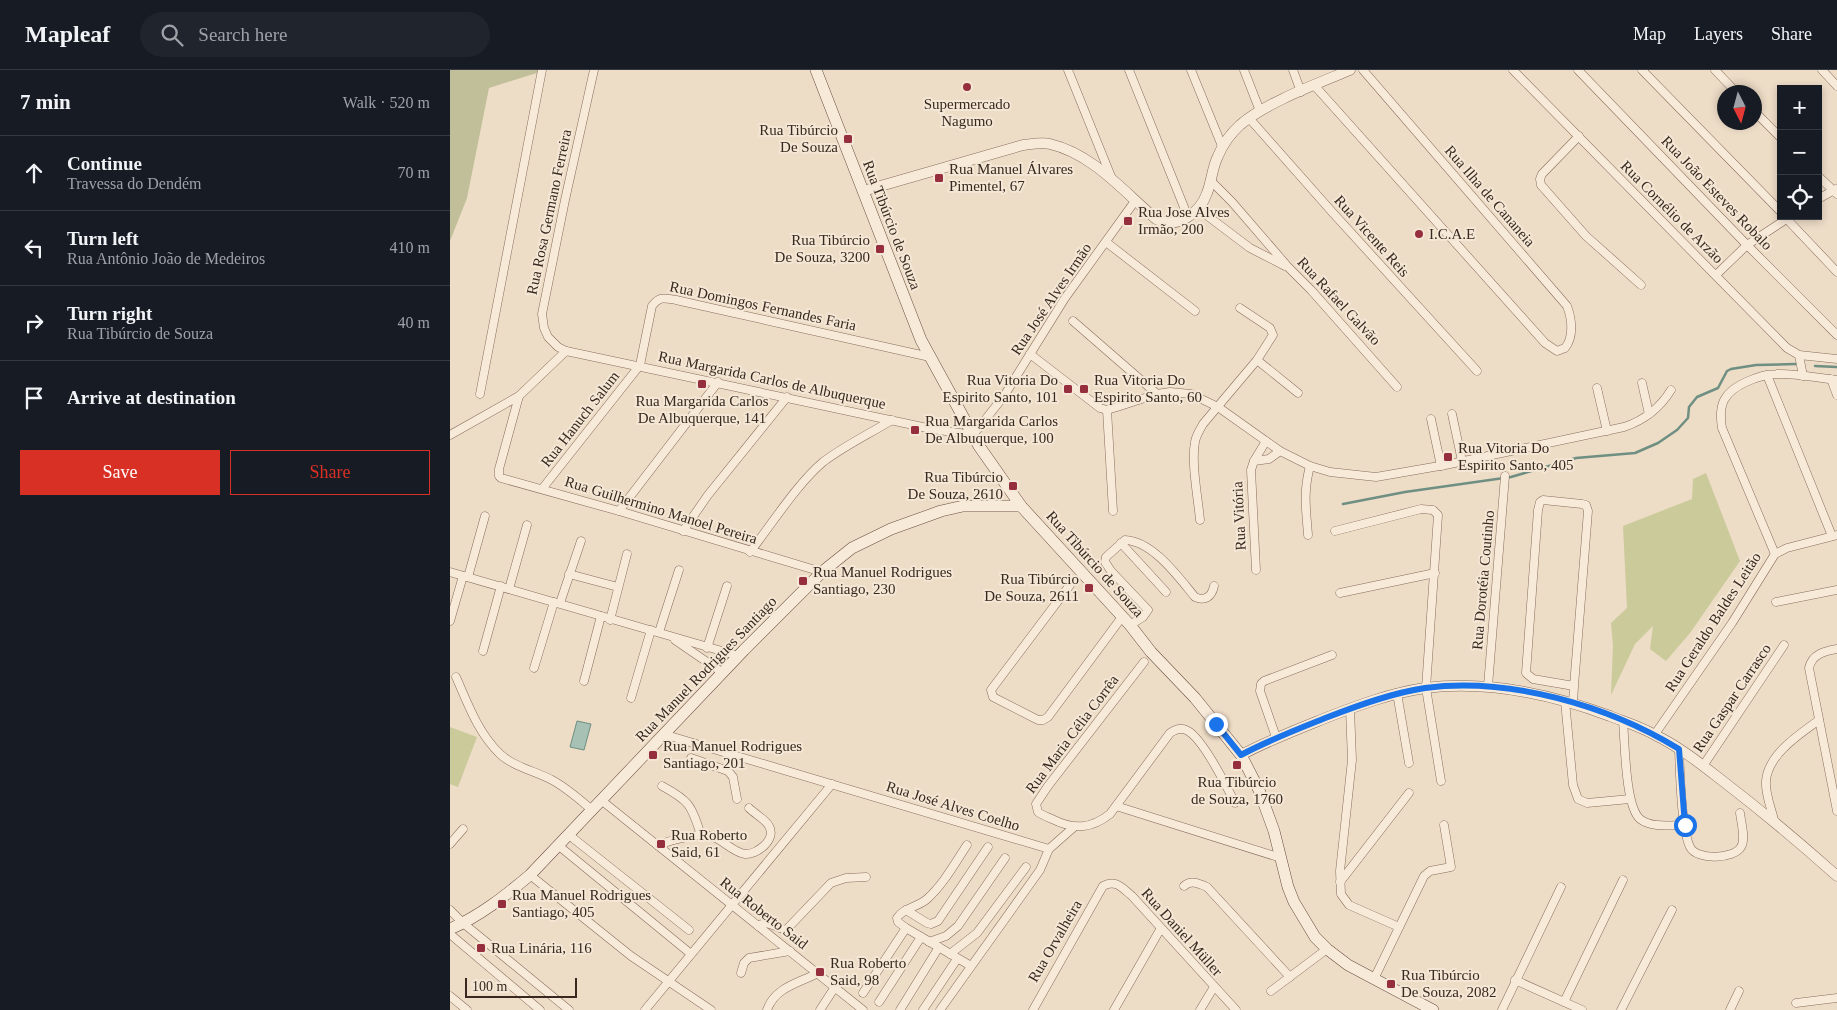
<!DOCTYPE html>
<meta charset="utf-8">
<style>
body{margin:0;font-family:Georgia,serif;background:#20242c;color:#f1f3f6}
.controls{position:absolute;right:15px;top:15px;display:grid;overflow:hidden;border-radius:0px;box-shadow:0 2px 8px #0003}
.controls button{width:45px;height:45px;display:grid;place-items:center;padding:0;border:0;border-bottom:1px solid #363941;background:#171b24;color:#f1f3f6;font:25px sans-serif}
.compass{position:absolute;left:1267px;top:15px;width:45px;height:45px;border-radius:50%;background:#171b24;box-shadow:0 2px 8px #0003;rotate:174deg}
.scale{position:absolute;left:15px;bottom:12px;width:112px;box-sizing:border-box;padding-left:5px;border:2px solid #38281f;border-top:0;font-size:14px;line-height:18px;white-space:nowrap;color:#38281f;-webkit-text-stroke:4px #f5e7d5;paint-order:stroke}
.stop{position:absolute;width:15px;height:15px;margin:-11px;border:4px solid #1a73e8;border-radius:50%;background:#fff}
.stop.end{background:#1a73e8;border-color:#fff;box-shadow:0 1px 5px #0008}
.list{margin:0;padding:0;list-style:none}
h2{display:flex;justify-content:space-between;align-items:center;height:65px;margin:0;padding:0 20px;font-size:21px}
h2 small{font-size:16px;font-weight:400;color:#9ea1a6}
.list li{display:grid;grid-template-columns:32px 1fr auto;gap:15px;align-items:center;box-sizing:border-box;height:75px;padding:0 20px;border-top:1px solid #363941}
.list b{display:block;font-size:19px;white-space:nowrap}
.list p{margin:0;font-size:16px;white-space:nowrap;color:#9ea1a6}
.list em{font-size:16px;font-style:normal;color:#9ea1a6}
.actions{display:flex;gap:10px;padding:15px 20px}
.actions a{flex:1;padding:11px 0;border:1px solid #d93025;border-radius:0px;text-align:center;font-size:18px;color:#d93025}
.actions .main{background:#d93025;color:#fff}
.icon{flex:none;width:28px;height:28px;fill:none;stroke:currentColor;stroke-width:2;stroke-linecap:round;stroke-linejoin:round}
.map{position:relative;flex:none;width:1387px;height:940px;overflow:hidden}
header{display:flex;align-items:center;gap:30px;box-sizing:border-box;height:70px;padding:0 25px;background:#171b24;border-bottom:1px solid #363941}
header strong{font-size:24px}
nav{display:flex;gap:28px;margin-inline-start:auto;font-size:18px}
.search{width:350px;height:45px;background:#20242c;display:flex;align-items:center;gap:12px;box-sizing:border-box;padding:0 18px;border-radius:28px;color:#9ea1a6;font-size:19px}
main{display:flex}
aside{flex:1;background:#171b24}
.map>svg:first-child{display:block}
</style>
<header>
<strong>Mapleaf</strong>
<div class="search"><svg class="icon" aria-label="search" viewBox="0 0 24 24"><circle cx="10" cy="10" r="6"/><path d="M15 15l6 6"/></svg>Search here</div>
<nav><a>Map</a><a>Layers</a><a>Share</a></nav>
</header>
<main>
<aside>
<h2>7 min<small>Walk · 520 m</small></h2>
<ul class="list">
<li><svg class="icon" aria-label="ahead" viewBox="0 0 24 24"><path d="M12 20V5M6 11l6-6 6 6"/></svg><div><b>Continue</b><p>Travessa do Dendém</p></div><em>70 m</em></li>
<li><svg class="icon" aria-label="left" viewBox="0 0 24 24"><path d="M17 20v-9H6M10 6l-5 5 5 5"/></svg><div><b>Turn left</b><p>Rua Antônio João de Medeiros</p></div><em>410 m</em></li>
<li><svg class="icon" aria-label="right" viewBox="0 0 24 24"><path d="M7 20v-9h11M14 6l5 5-5 5"/></svg><div><b>Turn right</b><p>Rua Tibúrcio de Souza</p></div><em>40 m</em></li>
<li><svg class="icon" aria-label="arrive" viewBox="0 0 24 24"><path d="M6 21V4h12l-3 4 3 4H6"/></svg><div><b>Arrive at destination</b></div></li>
</ul>
<div class="actions"><a class="main">Save</a><a>Share</a></div>
</aside>
<div class="map">
<svg width="1387" height="940" viewBox="0 0 1387 940">
<rect width="100%" height="100%" fill="#eddcc6"/>
<g fill="#cbca9a">
<path d="M 1256,403 L 1290,491 L 1240,563 L 1216,591 L 1200,579 L 1203,556 L 1185,574 L 1161,625 L 1163,575 L 1161,553 L 1177,538 L 1173,456 L 1242,429 L 1243,409 Z"/>
<path d="M 0,657 L 27,667 L 8,717 L 0,714 Z"/>
</g>
<path fill="#c0bf99" d="M 0,0 L 96,0 L 39,18 L 17,128 L 0,171 Z"/>
<path fill="#a7c1b5" stroke="#6e8f82" d="M 127,651 L 141,654 L 134,680 L 120,677 Z"/>
<g fill="none" stroke-linecap="round" stroke-linejoin="round">
<g stroke="#6e8f82" stroke-width="2.5">
<path d="M 1365,296 L 1387,297"/>
<path d="M 893,434 L 955,422 L 1061,407 L 1126,388 L 1185,383 L 1208,373 L 1227,360 L 1238,348 L 1239,337 L 1247,327 L 1268,318 L 1277,301 L 1281,299 L 1306,295 L 1346,294"/>
</g>
<defs>
<g id="minor">
<path d="M 144,0 L 115,130 L 92,244 L 94,258 L 98,267 L 108,277 L 116,281 L 482,359 L 523,365 L 554,326 L 615,228 L 685,131"/>
<path d="M 618,0 L 662,109"/>
<path d="M 679,0 L 738,147"/>
<path d="M 741,0 L 772,76"/>
<path d="M 794,0 L 810,41"/>
<path d="M 843,0 L 851,22"/>
<path d="M 1063,0 L 1337,278 L 1349,285 L 1387,289"/>
<path d="M 1128,0 L 1297,175 L 1387,265"/>
<path d="M 1192,0 L 1331,142"/>
<path d="M 1265,0 L 1286,22"/>
<path d="M 1372,0 L 1387,16"/>
<path d="M 864,15 L 1095,273 L 1107,281 L 1115,278 C 1124,267 1122,249 1117,236 L 913,0"/>
<path d="M 1304,41 L 1331,68"/>
<path d="M 799,48 L 883,143 L 1027,301"/>
<path d="M 1129,66 L 1092,104 L 1090,109 L 1091,115 L 1136,166 L 1191,215"/>
<path d="M 1368,106 L 1387,124"/>
<path d="M 760,110 L 782,132 L 839,198 L 861,220 L 947,317"/>
<path d="M 1368,129 L 1386,119"/>
<path d="M 747,138 L 800,178 L 835,196"/>
<path d="M 1334,146 L 1387,202"/>
<path d="M 656,172 L 745,241"/>
<path d="M 1266,205 L 1297,175 L 1341,146"/>
<path d="M 623,251 L 707,324"/>
<path d="M 580,284 L 650,338 L 657,340 L 667,337 L 707,324 L 720,322 L 741,324 L 768,337 L 830,381 L 860,396 L 880,402 L 926,407 L 995,395 L 1174,357 C 1195,350 1210,338 1221,320"/>
<path d="M 1349,285 L 1353,306"/>
<path d="M 807,290 L 848,323"/>
<path d="M 1317,305 L 1382,466"/>
<path d="M 1381,309 L 1387,325"/>
<path d="M 1192,313 L 1199,344"/>
<path d="M 1147,318 L 1157,361"/>
<path d="M 30,324 L 92,0"/>
<path d="M 69,326 L 49,399 L 49,406 L 51,408 L 169,441 L 372,502"/>
<path d="M 657,340 L 663,441"/>
<path d="M 1002,344 L 1012,391"/>
<path d="M 981,349 L 991,396"/>
<path d="M 0,365 L 69,326 L 116,281"/>
<path d="M 804,391 L 819,389 L 830,381"/>
<path d="M 92,419 L 190,295 L 202,236 C 210,226 214,228 226,230 L 480,287"/>
<path d="M 169,441 L 268,312"/>
<path d="M 750,450 C 748,428 741,393 745,372 C 746,365 750,360 753,354 L 807,290 L 823,265 L 820,258 L 790,238"/>
<path d="M 233,461 L 258,425 L 337,327"/>
<path d="M 885,461 L 971,439 L 983,440 L 988,445 L 976,618 L 991,711"/>
<path d="M 858,465 C 856,438 853,423 860,396"/>
<path d="M 671,473 L 716,522"/>
<path d="M 300,482 C 322,454 347,414 373,392 C 394,376 419,364 442,350"/>
<path d="M 1325,484 L 1272,358 C 1268,334 1274,322 1296,312 C 1305,308 1315,304 1326,304 C 1346,303 1367,308 1387,310"/>
<path d="M 806,500 L 801,400 L 804,391 L 816,371"/>
<path d="M 0,502 L 289,586"/>
<path d="M 119,504 L 168,517"/>
<path d="M 18,507 L 35,446"/>
<path d="M 620,515 L 541,620 L 543,627 L 588,650 L 593,650 L 598,647 L 672,547"/>
<path d="M 59,519 L 77,455"/>
<path d="M 890,523 L 985,503"/>
<path d="M 1326,532 L 1387,520"/>
<path d="M 110,533 L 131,471"/>
<path d="M 160,550 L 177,484"/>
<path d="M 0,551 L 13,506"/>
<path d="M 680,555 L 693,547 L 698,540 L 661,501 L 655,492 L 656,487 L 675,470 C 703,471 729,508 745,527 C 755,532 762,526 764,516"/>
<path d="M 209,562 L 229,500"/>
<path d="M 225,570 L 273,603"/>
<path d="M 257,578 L 277,516"/>
<path d="M 1387,579 C 1375,581 1362,584 1359,598 L 1387,741"/>
<path d="M 33,581 L 51,516"/>
<path d="M 694,592 L 598,716 L 586,734 L 588,742 C 592,745 597,747 602,749 C 624,760 641,759 660,744 L 720,663 C 726,659 732,657 738,661 C 753,669 777,717 785,733"/>
<path d="M 84,598 L 104,532"/>
<path d="M 6,607 C 18,634 28,663 50,684 C 64,697 85,701 102,710 C 117,718 129,729 142,740"/>
<path d="M 134,611 L 151,546"/>
<path d="M 1038,616 L 1055,406"/>
<path d="M 947,623 L 959,693"/>
<path d="M 181,628 L 201,560"/>
<path d="M 1115,631 L 1123,715 L 1128,729 L 1137,733 L 1180,729"/>
<path d="M 1123,633 L 1124,616 L 1138,441 L 1136,435 L 1132,434 L 1093,430 L 1090,432 L 1088,440 L 1076,603 L 1083,609 L 1124,616"/>
<path d="M 900,639 L 902,690 L 890,801 L 891,824 L 899,835 L 949,857"/>
<path d="M 1173,651 C 1175,672 1175,736 1190,749 C 1201,758 1221,755 1235,755"/>
<path d="M 213,664 L 599,779 L 590,800 L 490,940"/>
<path d="M 1205,664 L 1282,553 L 1325,484 L 1337,478 L 1387,465"/>
<path d="M 826,667 L 810,621 L 811,614 L 814,611 L 882,585"/>
<path d="M 1229,679 C 1230,702 1231,759 1240,777 C 1247,791 1284,789 1291,777 C 1296,769 1291,752 1290,743"/>
<path d="M 241,688 L 278,701 L 283,707 L 287,729"/>
<path d="M 1253,696 L 1334,575"/>
<path d="M 212,716 C 240,731 241,735 251,765"/>
<path d="M 151,730 L 413,940"/>
<path d="M 666,736 L 831,788"/>
<path d="M 1324,750 C 1321,737 1315,724 1316,711 C 1318,684 1350,664 1369,650"/>
<path d="M 119,765 L 239,860"/>
<path d="M 0,774 L 13,759"/>
<path d="M 207,775 C 221,771 238,765 253,765 C 270,765 281,782 295,784 C 306,785 327,770 319,756 C 315,749 305,744 299,738"/>
<path d="M 517,775 C 505,793 493,815 477,829 C 468,837 453,838 447,848 L 448,852 L 456,858 L 521,896"/>
<path d="M 109,776 L 241,884"/>
<path d="M 599,779 L 624,757"/>
<path d="M 80,805 L 181,886 L 261,940"/>
<path d="M 890,812 L 959,723"/>
<path d="M 734,816 C 741,810 748,813 757,817 L 840,907"/>
<path d="M 0,840 L 13,853 L 119,940"/>
<path d="M 456,840 L 477,853 L 481,854 L 488,851 L 538,777"/>
<path d="M 308,856 C 318,849 325,858 336,860 L 381,813 L 396,808 L 416,807"/>
<path d="M 0,864 L 90,940"/>
<path d="M 479,872 L 496,866 L 508,856 L 555,788"/>
<path d="M 500,884 L 527,863 L 576,797"/>
<path d="M 291,903 L 294,893 L 299,888 L 340,881"/>
<path d="M 924,909 L 974,806 L 980,801 L 1001,797 L 994,755"/>
<path d="M 1065,910 L 1132,940"/>
<path d="M 821,921 L 877,879"/>
<path d="M 413,923 L 456,858"/>
<path d="M 0,926 L 17,940"/>
<path d="M 429,932 L 471,867"/>
<path d="M 1114,932 L 1173,810"/>
<path d="M 1346,933 L 1387,928"/>
<path d="M 195,940 L 382,714"/>
<path d="M 317,940 C 325,917 349,913 368,903"/>
<path d="M 370,940 L 385,917"/>
<path d="M 450,940 L 489,877"/>
<path d="M 473,940 L 507,889"/>
<path d="M 583,940 L 653,816 C 666,809 672,818 682,826 L 786,940"/>
<path d="M 664,940 L 711,858"/>
<path d="M 750,940 L 764,917"/>
<path d="M 1052,940 L 1111,817"/>
<path d="M 1171,940 L 1222,840"/>
<path d="M 1280,940 L 1289,921"/>
</g>
<g id="tertiary">
<path d="M 413,121 L 573,75 C 582,74 592,72 600,74 C 643,84 674,122 706,149 C 727,160 750,143 757,123 C 762,110 762,98 768,86 C 773,74 780,64 790,55 C 817,32 867,14 900,0"/>
<path d="M 791,685 C 819,670 848,659 878,647 C 909,635 941,623 975,618 C 1038,610 1101,624 1160,646 C 1175,652 1191,657 1205,665 C 1230,677 1252,695 1274,712 C 1313,742 1350,773 1387,806"/>
</g>
<g id="secondary">
<path d="M 366,0 L 471,270 L 529,376 L 571,436 L 680,555 L 701,582 L 745,628 L 791,685 L 809,720 L 824,761 L 838,817 L 844,832 L 865,867 L 877,879 L 898,895 L 983,940"/>
<path d="M 0,859 C 30,846 55,826 80,805 L 294,580 L 372,502 L 402,478 L 441,459 L 491,441 L 513,436 L 571,436"/>
</g>
</defs>
<use href="#minor" stroke="#886d5c" stroke-width="9"/>
<use href="#tertiary" stroke="#886d5c" stroke-width="11"/>
<use href="#secondary" stroke="#6a4e3f" stroke-width="12"/>
<use href="#minor" stroke="#f8ead9" stroke-width="8"/>
<use href="#tertiary" stroke="#f8ead9" stroke-width="10"/>
<use href="#secondary" stroke="#f8ead9" stroke-width="11"/>
</g>
<g fill="none" stroke-linecap="round" stroke-linejoin="round">
<path stroke="#1a73e8" stroke-width="6" d="M 766,654 L 791,685 C 819,670 848,659 878,647 C 909,635 942,623 975,618 C 1059,607 1157,635 1229,679 L 1235,755"/>
</g>
<g fill="#952e3d" stroke="#f5e7d5" stroke-width="2">
<circle cx="517" cy="17" r="5"/>
<rect x="393" y="64" width="10" height="10" rx="2.5"/>
<rect x="484" y="103" width="10" height="10" rx="2.5"/>
<rect x="673" y="146" width="10" height="10" rx="2.5"/>
<circle cx="969" cy="164" r="5"/>
<rect x="425" y="174" width="10" height="10" rx="2.5"/>
<rect x="247" y="309" width="10" height="10" rx="2.5"/>
<rect x="613" y="314" width="10" height="10" rx="2.5"/>
<rect x="629" y="314" width="10" height="10" rx="2.5"/>
<rect x="460" y="355" width="10" height="10" rx="2.5"/>
<rect x="993" y="382" width="10" height="10" rx="2.5"/>
<rect x="558" y="411" width="10" height="10" rx="2.5"/>
<rect x="348" y="506" width="10" height="10" rx="2.5"/>
<rect x="634" y="513" width="10" height="10" rx="2.5"/>
<rect x="198" y="680" width="10" height="10" rx="2.5"/>
<rect x="782" y="690" width="10" height="10" rx="2.5"/>
<rect x="206" y="769" width="10" height="10" rx="2.5"/>
<rect x="47" y="829" width="10" height="10" rx="2.5"/>
<rect x="26" y="873" width="10" height="10" rx="2.5"/>
<rect x="365" y="897" width="10" height="10" rx="2.5"/>
<rect x="936" y="909" width="10" height="10" rx="2.5"/>
</g>
<g text-anchor="middle" stroke-width="4" stroke-linejoin="round" paint-order="stroke">
<g font-size="15" fill="#38281f" stroke="#f5e7d5" text-anchor="start">
<text x="517" y="39" text-anchor="middle">Supermercado<tspan x="517" dy="17">Nagumo</tspan></text>
<text x="388" y="65" text-anchor="end">Rua Tibúrcio<tspan x="388" dy="17">De Souza</tspan></text>
<text x="499" y="104">Rua Manuel Álvares<tspan x="499" dy="17">Pimentel, 67</tspan></text>
<text x="688" y="147">Rua Jose Alves<tspan x="688" dy="17">Irmão, 200</tspan></text>
<text x="979" y="169">I.C.A.E</text>
<text x="420" y="175" text-anchor="end">Rua Tibúrcio<tspan x="420" dy="17">De Souza, 3200</tspan></text>
<text x="608" y="315" text-anchor="end">Rua Vitoria Do<tspan x="608" dy="17">Espirito Santo, 101</tspan></text>
<text x="644" y="315">Rua Vitoria Do<tspan x="644" dy="17">Espirito Santo, 60</tspan></text>
<text x="252" y="336" text-anchor="middle">Rua Margarida Carlos<tspan x="252" dy="17">De Albuquerque, 141</tspan></text>
<text x="475" y="356">Rua Margarida Carlos<tspan x="475" dy="17">De Albuquerque, 100</tspan></text>
<text x="1008" y="383">Rua Vitoria Do<tspan x="1008" dy="17">Espirito Santo, 405</tspan></text>
<text x="553" y="412" text-anchor="end">Rua Tibúrcio<tspan x="553" dy="17">De Souza, 2610</tspan></text>
<text x="363" y="507">Rua Manuel Rodrigues<tspan x="363" dy="17">Santiago, 230</tspan></text>
<text x="629" y="514" text-anchor="end">Rua Tibúrcio<tspan x="629" dy="17">De Souza, 2611</tspan></text>
<text x="213" y="681">Rua Manuel Rodrigues<tspan x="213" dy="17">Santiago, 201</tspan></text>
<text x="787" y="717" text-anchor="middle">Rua Tibúrcio<tspan x="787" dy="17">de Souza, 1760</tspan></text>
<text x="221" y="770">Rua Roberto<tspan x="221" dy="17">Said, 61</tspan></text>
<text x="62" y="830">Rua Manuel Rodrigues<tspan x="62" dy="17">Santiago, 405</tspan></text>
<text x="41" y="883">Rua Linária, 116</text>
<text x="380" y="898">Rua Roberto<tspan x="380" dy="17">Said, 98</tspan></text>
<text x="951" y="910">Rua Tibúrcio<tspan x="951" dy="17">De Souza, 2082</tspan></text>
</g>
<g font-size="15" fill="#38281f" stroke="#f5e7d5">
<text transform="translate(1267 123) rotate(46)" y="5">Rua João Esteves Robalo</text>
<text transform="translate(1040 126) rotate(49)" y="5">Rua Ilha de Cananeia</text>
<text transform="translate(99 142) rotate(-78)" y="5">Rua Rosa Germano Ferreira</text>
<text transform="translate(1222 142) rotate(45)" y="5">Rua Cornélio de Arzão</text>
<text transform="translate(442 155) rotate(69)" y="5">Rua Tibúrcio de Souza</text>
<text transform="translate(922 166) rotate(48)" y="5">Rua Vicente Reis</text>
<text transform="translate(601 229) rotate(-56)" y="5">Rua José Alves Irmão</text>
<text transform="translate(889 231) rotate(47)" y="5">Rua Rafael Galvão</text>
<text transform="translate(313 236) rotate(12)" y="5">Rua Domingos Fernandes Faria</text>
<text transform="translate(322 310) rotate(12)" y="5">Rua Margarida Carlos de Albuquerque</text>
<text transform="translate(130 349) rotate(-52)" y="5">Rua Hanuch Salum</text>
<text transform="translate(211 440) rotate(17)" y="5">Rua Guilhermino Manoel Pereira</text>
<text transform="translate(789 446) rotate(-93)" y="5">Rua Vitória</text>
<text transform="translate(645 494) rotate(48)" y="5">Rua Tibúrcio de Souza</text>
<text transform="translate(1033 510) rotate(-85)" y="5">Rua Dorotéia Coutinho</text>
<text transform="translate(1263 552) rotate(-57)" y="5">Rua Geraldo Baldes Leitão</text>
<text transform="translate(256 599) rotate(-46)" y="5">Rua Manuel Rodrigues Santiago</text>
<text transform="translate(1282 628) rotate(-56)" y="5">Rua Gaspar Carrasco</text>
<text transform="translate(622 664) rotate(-53)" y="5">Rua Maria Célia Corrêa</text>
<text transform="translate(503 736) rotate(17)" y="5">Rua José Alves Coelho</text>
<text transform="translate(314 843) rotate(38)" y="5">Rua Roberto Said</text>
<text transform="translate(732 862) rotate(48)" y="5">Rua Daniel Müller</text>
<text transform="translate(605 871) rotate(-60)" y="5">Rua Orvalheira</text>
</g>
</g>
</svg>
<div class="controls">
<button>+</button>
<button>−</button>
<button><svg class="icon" aria-label="locate" viewBox="0 0 24 24"><circle cx="12" cy="12" r="6"/><path d="M12 2v4M12 18v4M2 12h4M18 12h4"/></svg></button>
</div>
<svg class="compass" viewBox="-18 -18 36 36"><path d="M0-13l5 13h-10z" fill="#e53935"/><path d="M0 13l5-13h-10z" fill="#9ea1a6"/></svg>
<div class="scale">100 m</div>
<div class="stop" style="left:1235px;top:755px"></div>
<div class="stop end" style="left:766px;top:654px"></div>
</div>
</main>
